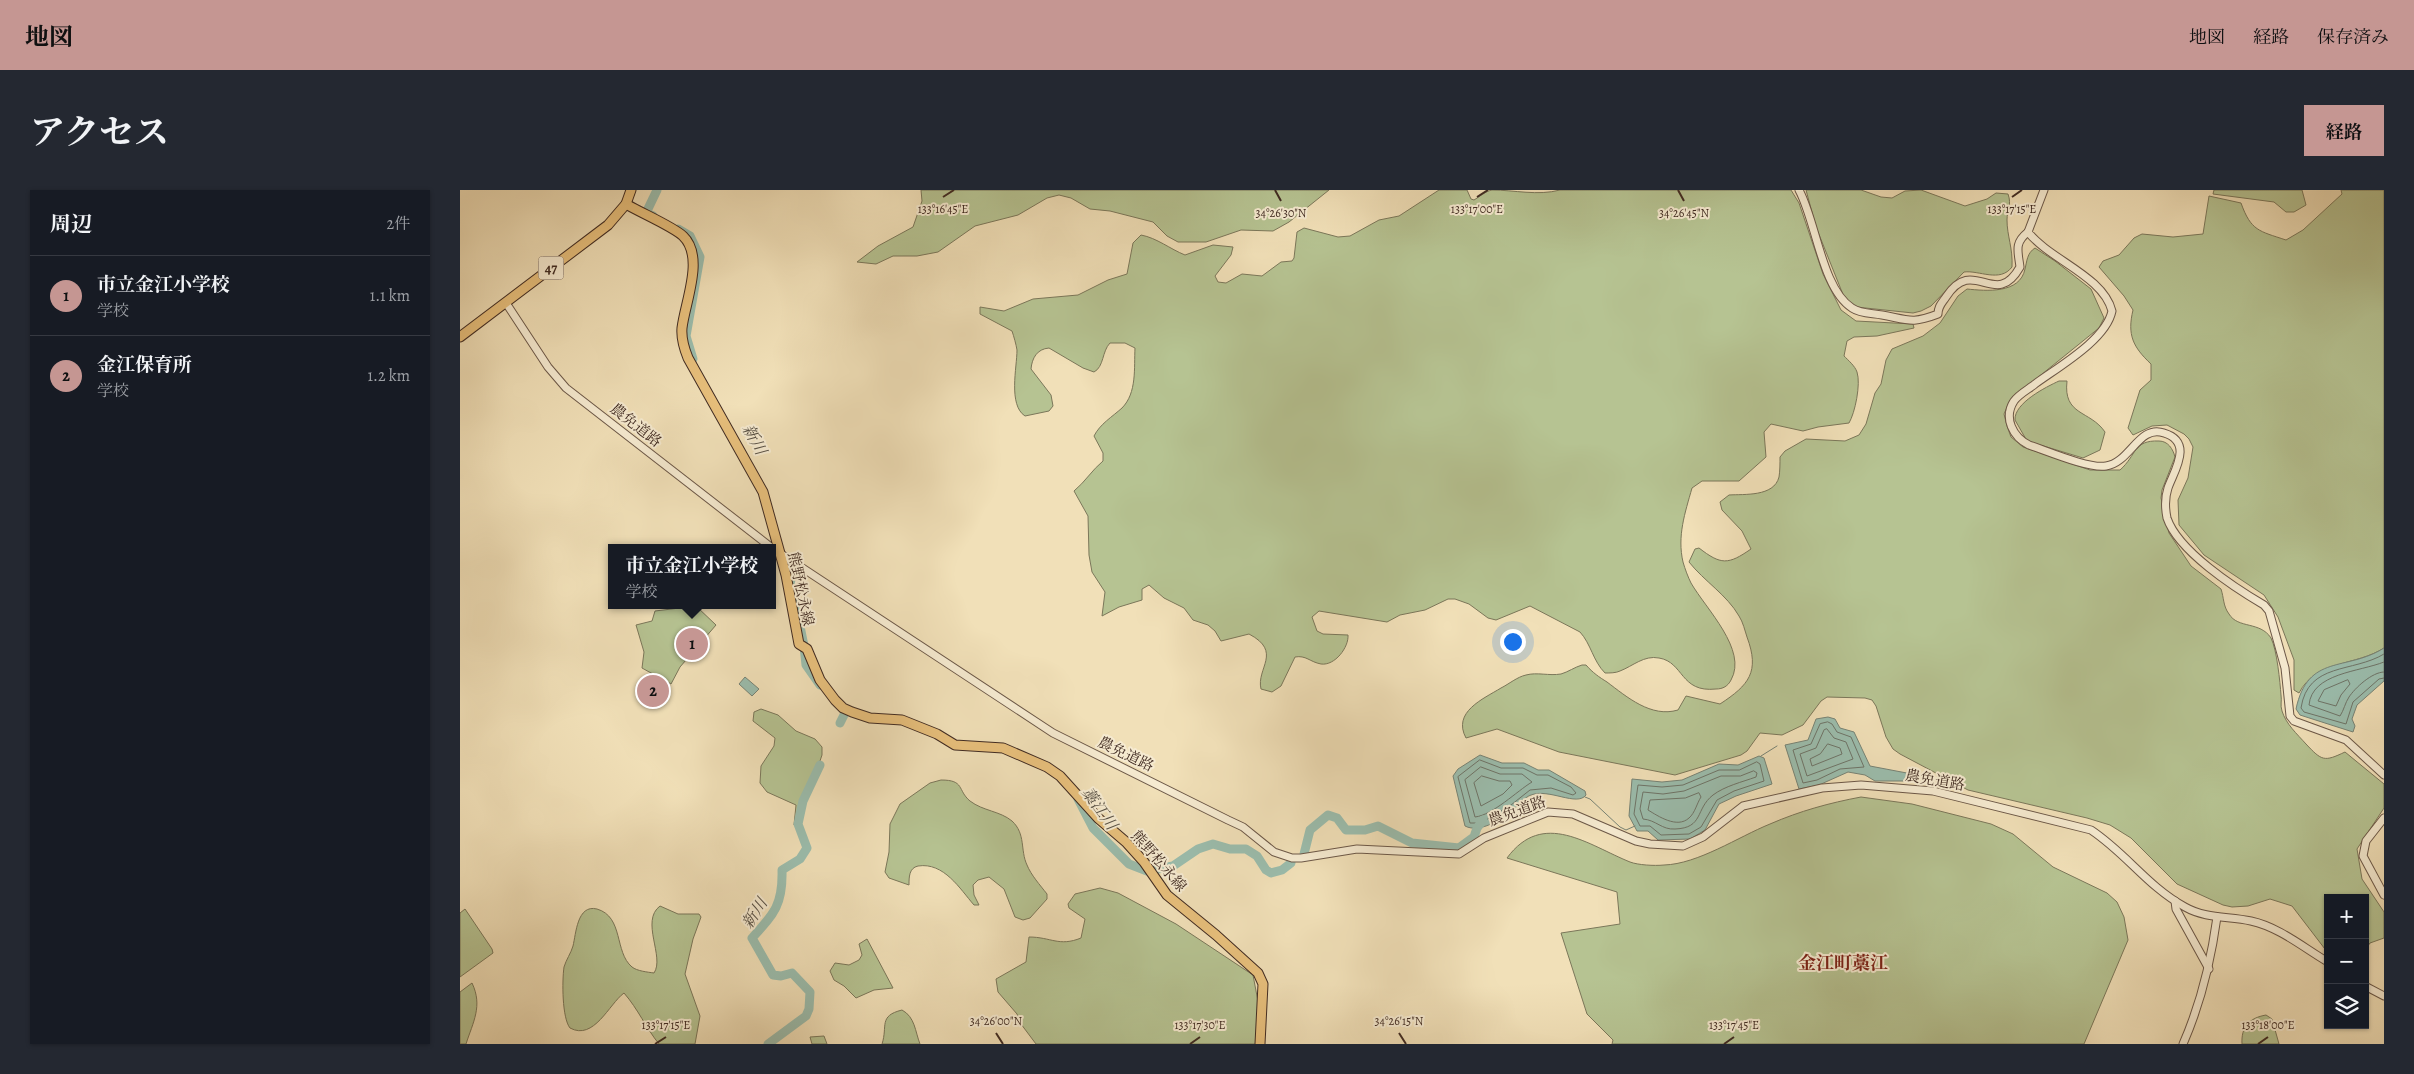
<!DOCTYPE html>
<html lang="ja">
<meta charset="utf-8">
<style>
body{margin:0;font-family:Alegreya,"Noto Serif JP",serif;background:#242831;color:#f1f3f6}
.controls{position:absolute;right:15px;bottom:15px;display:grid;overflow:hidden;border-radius:0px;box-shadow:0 1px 4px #0004}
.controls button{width:45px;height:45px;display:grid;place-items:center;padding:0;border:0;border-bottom:1px solid #363941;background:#171b24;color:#f1f3f6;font:25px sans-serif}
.you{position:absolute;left:1052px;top:451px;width:18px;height:18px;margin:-12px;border:4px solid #fff;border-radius:50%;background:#1a73e8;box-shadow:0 0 0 8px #1a73e833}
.badge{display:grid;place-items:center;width:32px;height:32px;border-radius:50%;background:#c59692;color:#111;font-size:16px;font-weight:700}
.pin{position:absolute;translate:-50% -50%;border:2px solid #fff;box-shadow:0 1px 5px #0006}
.popup{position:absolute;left:148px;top:354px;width:168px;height:65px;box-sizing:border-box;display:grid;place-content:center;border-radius:0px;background:#171b24;filter:drop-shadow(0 1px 4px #0005);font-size:16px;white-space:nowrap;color:#9ea1a6}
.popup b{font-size:19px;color:#f1f3f6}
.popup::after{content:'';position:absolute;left:50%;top:100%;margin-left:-10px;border:10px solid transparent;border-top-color:#171b24}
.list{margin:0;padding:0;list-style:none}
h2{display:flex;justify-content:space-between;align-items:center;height:65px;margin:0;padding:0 20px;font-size:21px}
h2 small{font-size:16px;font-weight:400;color:#9ea1a6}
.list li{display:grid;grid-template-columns:32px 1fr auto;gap:15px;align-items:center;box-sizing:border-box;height:80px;padding:0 20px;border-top:1px solid #363941}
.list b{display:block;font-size:19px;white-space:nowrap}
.list p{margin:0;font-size:16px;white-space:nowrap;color:#9ea1a6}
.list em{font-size:16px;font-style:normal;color:#9ea1a6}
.icon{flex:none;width:28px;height:28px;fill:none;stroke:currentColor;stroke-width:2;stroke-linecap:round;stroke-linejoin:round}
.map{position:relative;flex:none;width:1924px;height:854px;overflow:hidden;border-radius:0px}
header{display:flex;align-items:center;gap:30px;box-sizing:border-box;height:70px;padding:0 25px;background:#c59692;color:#111}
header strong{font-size:24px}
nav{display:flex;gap:28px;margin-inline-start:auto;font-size:18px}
.intro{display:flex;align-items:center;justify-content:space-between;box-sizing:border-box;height:120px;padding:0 30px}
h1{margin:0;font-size:35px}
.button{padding:12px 22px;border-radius:0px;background:#c59692;color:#111;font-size:18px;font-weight:700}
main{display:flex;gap:30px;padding:0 30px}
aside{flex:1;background:#171b24;border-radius:0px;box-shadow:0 1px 4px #0004}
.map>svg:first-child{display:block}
</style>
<header>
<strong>地図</strong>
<nav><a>地図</a><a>経路</a><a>保存済み</a></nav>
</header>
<div class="intro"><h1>アクセス</h1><a class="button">経路</a></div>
<main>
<aside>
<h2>周辺<small>2件</small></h2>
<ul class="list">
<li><span class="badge">1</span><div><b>市立金江小学校</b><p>学校</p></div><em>1.1 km</em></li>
<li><span class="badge">2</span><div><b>金江保育所</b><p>学校</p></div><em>1.2 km</em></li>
</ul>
</aside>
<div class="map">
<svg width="1924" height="854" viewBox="0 0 1924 854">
<rect width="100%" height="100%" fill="#f1e0b8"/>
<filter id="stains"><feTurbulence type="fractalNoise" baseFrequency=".004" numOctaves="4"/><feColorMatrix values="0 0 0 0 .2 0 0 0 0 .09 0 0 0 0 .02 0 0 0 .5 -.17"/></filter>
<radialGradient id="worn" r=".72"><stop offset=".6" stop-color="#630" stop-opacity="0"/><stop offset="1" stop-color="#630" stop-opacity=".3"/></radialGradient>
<g fill="#b6c392" stroke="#7b775a">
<path d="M 461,0 L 869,0 L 829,32 L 813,41 L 781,40 L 746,52 L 718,52 L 707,46 L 693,32 L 650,21 L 630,19 L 611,8 L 599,5 L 587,8 L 558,25 L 515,36 L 478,62 L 457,66 L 433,66 L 416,74 L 397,72 L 418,56 L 453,37 L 462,11 Z"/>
<path d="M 979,0 L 1007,0 L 1011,9 L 1014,10 C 1019,7 1026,1 1032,0 C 1054,0 1078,6 1100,0 L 1331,0 L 1339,13 L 1363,84 L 1381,120 L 1396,131 L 1453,134 L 1454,138 L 1417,146 L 1394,147 L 1387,151 L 1384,166 C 1388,170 1395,176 1397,182 C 1401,194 1395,223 1389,233 L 1358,237 L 1343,241 L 1311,234 L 1304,242 L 1306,267 L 1279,291 L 1242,291 L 1232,298 C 1225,323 1217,346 1223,372 C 1225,379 1228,387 1231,393 C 1246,419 1288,460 1271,490 C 1268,496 1263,499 1256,499 C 1220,503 1224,472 1199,468 C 1184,465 1173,476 1160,481 C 1156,483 1150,483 1145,483 C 1133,471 1131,454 1120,442 L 1070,416 L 1036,430 L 1028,428 L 1009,414 L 995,409 L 988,409 L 965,420 L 940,425 L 927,432 L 859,421 L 852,427 L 857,441 L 863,444 L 888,445 C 889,457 875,476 861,474 C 850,472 846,465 835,467 L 821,496 L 812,502 L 801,499 C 796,478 823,462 789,444 L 761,451 L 755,441 L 748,435 L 733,430 L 724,418 L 704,408 L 689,395 L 682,399 L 682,410 L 659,417 L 642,426 L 645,402 L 632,382 L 629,365 L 628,326 L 614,301 C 625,292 632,280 643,271 L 643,263 L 634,246 C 640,234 652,227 662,218 C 677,203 674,178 675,158 L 665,153 L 650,153 C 642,161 644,177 634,182 L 623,178 L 589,158 C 577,159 572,168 571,179 L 591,205 L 593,216 L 589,221 L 565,226 C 548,215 557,177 557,160 C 556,154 554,147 552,141 L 520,124 L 520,117 L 544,121 L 573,109 L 618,105 L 648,90 L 667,84 L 673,53 L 681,45 C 697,48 710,59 725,65 L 753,55 L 773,57 L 771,65 L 755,86 L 758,92 L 766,93 L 782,84 L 802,86 L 821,72 L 832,71 L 834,68 L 837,42 L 844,38 L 878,47 L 890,46 L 919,30 L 939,26 Z"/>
<path d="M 1346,0 L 1401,0 L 1421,7 L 1432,8 L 1445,1 L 1461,0 L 1505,16 L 1527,9 L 1536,3 L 1548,4 C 1552,15 1547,20 1547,30 C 1547,46 1553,58 1552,77 C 1540,93 1519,80 1504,82 L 1471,116 L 1461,121 L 1453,123 L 1396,117 L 1384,107 L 1356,37 Z"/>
<path d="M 1754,0 L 1842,0 L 1846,15 L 1834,22 L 1826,22 L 1814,12 L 1753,4 Z"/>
<path d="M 1881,0 L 1924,0 L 1924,458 C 1896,476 1856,470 1839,503 L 1834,500 L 1834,470 L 1818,427 L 1804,405 L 1744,365 L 1719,335 L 1718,310 L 1728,288 L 1733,257 L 1729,249 L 1724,244 L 1707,235 L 1692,236 L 1673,245 L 1668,238 L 1680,200 L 1691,190 L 1691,174 C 1673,157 1667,145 1673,120 L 1664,106 L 1639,77 L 1643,71 L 1659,65 L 1674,48 L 1682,44 L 1713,47 L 1743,44 L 1749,6 L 1781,13 C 1791,41 1799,41 1826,50 L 1843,40 L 1882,4 Z"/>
<path d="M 1575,58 L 1595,71 L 1631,99 L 1644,128 L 1639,138 L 1550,210 L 1544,224 L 1547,236 L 1551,247 L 1563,257 L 1630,280 L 1660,280 C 1677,265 1673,250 1699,251 C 1708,251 1713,259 1715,267 L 1702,300 L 1701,308 L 1709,343 L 1731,376 L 1761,399 C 1764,408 1763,416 1769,424 C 1778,439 1800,431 1811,448 C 1817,460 1820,492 1821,505 C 1822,511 1820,515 1822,521 C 1826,534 1837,544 1846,554 C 1862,571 1864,572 1885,562 L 1924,594 L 1924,618 L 1897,659 L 1902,689 L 1924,722 L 1924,748 L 1910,753 L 1905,760 L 1905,708 L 1868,708 L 1868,763 L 1832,716 L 1810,709 L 1788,716 L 1772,717 L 1763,715 L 1717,694 L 1671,648 L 1650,635 L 1627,628 L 1508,600 L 1440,564 L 1433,559 L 1426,547 L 1416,516 L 1412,510 L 1405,508 L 1367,507 L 1361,511 L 1343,535 L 1322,545 L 1300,543 L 1287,561 L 1281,565 L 1215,585 L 1099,562 L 1037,539 L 1006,548 C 992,522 1023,509 1041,498 C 1049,494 1057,487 1066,485 C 1077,482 1089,486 1101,484 C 1108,482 1115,477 1122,475 L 1126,475 C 1133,483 1139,487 1147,492 C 1167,507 1191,528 1218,520 L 1226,506 L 1260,514 C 1289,495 1300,482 1287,447 C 1285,441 1283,432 1279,426 C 1267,405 1244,391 1229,372 L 1235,359 L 1239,358 C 1261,375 1268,375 1291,359 L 1282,341 L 1262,320 L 1260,312 L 1269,305 C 1284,304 1314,307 1319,287 C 1320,281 1320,273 1320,267 L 1325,261 L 1346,249 L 1385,251 L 1399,245 L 1406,234 L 1415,203 L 1421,194 L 1426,170 L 1432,159 L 1463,146 L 1480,133 L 1498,106 L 1507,99 C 1526,101 1560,104 1565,79 C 1567,71 1567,63 1575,58 Z"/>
<path d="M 1599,191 L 1607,191 C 1603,226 1630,220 1645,242 L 1640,260 L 1623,268 L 1567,251 L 1555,230 C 1554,213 1586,197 1599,191 Z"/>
<path d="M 236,416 L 256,435 L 220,477 L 211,494 L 182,478 L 184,462 L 176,435 L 192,431 L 195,421 Z"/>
<path d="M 301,519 L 318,525 L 336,541 L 355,549 L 362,557 L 362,565 L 338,636 L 334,635 L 336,615 L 307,602 L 300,593 L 301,576 L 314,556 L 315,548 L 293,531 L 294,522 Z"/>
<path d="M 481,590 C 505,590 497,600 510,611 C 523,621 540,621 552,631 C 566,644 560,660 567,675 C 571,685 580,695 587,704 L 587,709 L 570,728 L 563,730 L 555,727 L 544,699 L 529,687 L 518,690 L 513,695 L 514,705 L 519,715 L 514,715 C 500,699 484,672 458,676 C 449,678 449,687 449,695 L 429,688 L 425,682 L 429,662 L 430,634 L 440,614 L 470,593 Z"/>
<path d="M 1401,607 L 1452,614 L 1531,634 L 1553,644 L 1593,677 L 1647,703 L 1657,712 L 1664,727 L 1668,750 L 1624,854 L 1152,854 L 1153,850 L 1127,824 L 1101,743 L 1160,734 L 1157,702 L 1047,668 C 1083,619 1128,655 1170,672 C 1178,675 1194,676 1204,675 C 1238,674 1278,647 1310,634 C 1340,621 1369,613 1401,607 Z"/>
<path d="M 640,698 L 658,703 L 716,734 L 793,785 L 800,822 L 796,854 L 576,854 L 561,834 L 557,824 L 538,802 L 536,789 L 566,772 L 569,747 C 591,747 599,757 621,748 L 625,729 L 609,718 L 608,714 L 615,704 Z"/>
<path d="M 200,716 L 218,724 L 239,724 L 241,727 L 233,749 L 225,784 L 240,826 L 235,854 L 199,854 C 186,838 178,819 164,803 C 149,814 134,851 110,838 C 102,828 102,791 104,777 C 106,770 111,763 113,756 C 116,744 117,714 137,719 C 164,727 154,762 172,777 C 177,781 187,782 194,783 C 205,767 180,731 200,716 Z"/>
<path d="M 5,719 L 32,759 L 33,763 L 0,787 L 0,723 Z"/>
<path d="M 407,749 L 433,798 L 414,800 L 396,808 L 384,796 L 374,790 L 370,781 L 375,773 L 389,775 L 399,770 L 402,765 L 399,754 Z"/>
<path d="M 12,793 C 23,816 13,832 6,854 L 0,854 L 0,802 Z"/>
<path d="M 442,820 C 455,827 455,841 460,854 L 422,854 C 428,836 418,826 442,820 Z"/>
<path d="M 1806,825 L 1812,829 L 1819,854 L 1782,854 C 1781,837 1789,828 1806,825 Z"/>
<path d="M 364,846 L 367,854 L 352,854 L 350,847 Z"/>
</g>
<g fill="#9bbdad" stroke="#778375">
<path d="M 1924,458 L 1924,491 L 1897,515 L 1892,529 L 1895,536 L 1893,542 L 1840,525 L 1836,519 C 1848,463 1886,482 1924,458 Z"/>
<path d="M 285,487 L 299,499 L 292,506 L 279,494 Z"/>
<path d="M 1368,527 L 1375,529 L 1380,538 L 1394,542 L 1410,576 L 1452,584 L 1452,591 L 1415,591 L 1405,585 L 1388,582 L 1359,595 L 1339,599 L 1325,555 L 1348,550 L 1356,529 Z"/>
<path d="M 1020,565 L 1042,573 L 1064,573 L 1078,580 L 1089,580 L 1125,601 L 1126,605 C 1117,617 1089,598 1071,605 C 1065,607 1061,613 1056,617 C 1045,628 1020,644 1005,636 L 993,586 L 998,579 Z"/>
<path d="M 1299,566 L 1304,568 L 1312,594 L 1276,606 L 1259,614 L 1245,640 L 1230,649 L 1198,650 L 1188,641 L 1177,641 L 1169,626 L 1172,589 L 1202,592 L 1222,590 L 1259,574 L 1278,575 Z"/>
</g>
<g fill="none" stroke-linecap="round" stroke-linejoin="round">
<g stroke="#6e7468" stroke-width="1">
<path d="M 1924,464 C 1893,483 1848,472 1841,518 L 1844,522 L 1886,534 L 1893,512 L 1919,489 L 1924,488"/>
<path d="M 1924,472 C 1899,482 1852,483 1849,515 L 1880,526 C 1884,520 1885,513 1889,507 C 1895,498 1912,482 1924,482"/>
<path d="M 1888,490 L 1890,494 L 1881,505 L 1876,516 L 1858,511 L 1864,500 Z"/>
<path d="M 1368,532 L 1372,534 L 1377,542 L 1391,547 L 1404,577 L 1380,579 L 1357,590 L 1343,593 L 1333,560 L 1351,554 L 1360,534 Z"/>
<path d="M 1367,539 L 1374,548 L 1386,552 L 1393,569 L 1347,586 L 1340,564 L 1356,558 L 1364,540 Z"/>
<path d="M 1368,554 L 1380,558 L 1382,564 L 1352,576 L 1350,569 L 1360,564 Z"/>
<path d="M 1020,570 L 1041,578 L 1063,578 L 1077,585 L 1088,585 L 1111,597 L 1116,603 L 1113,605 L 1091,598 L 1070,600 L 1051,615 L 1021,633 L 1010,633 L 998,587 Z"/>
<path d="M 1297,572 L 1300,574 L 1304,591 L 1274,601 L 1257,610 L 1241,637 L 1229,644 L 1201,645 L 1190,636 L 1180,636 L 1174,624 L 1178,595 L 1202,597 L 1223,595 L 1259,580 L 1279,580 Z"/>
<path d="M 1021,577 L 1040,584 L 1062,584 L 1072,592 C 1057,601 1033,625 1015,627 L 1005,590 Z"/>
<path d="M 1294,581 L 1297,583 L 1296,587 C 1282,592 1265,596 1253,605 C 1235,619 1244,638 1215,639 C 1202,640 1196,630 1183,629 L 1180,619 L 1183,602 L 1203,604 L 1224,601 L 1261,586 L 1280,586 Z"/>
<path d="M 1022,586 L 1039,591 L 1050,591 L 1052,595 L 1043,604 L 1021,616 L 1014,593 Z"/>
<path d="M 1239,603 L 1241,607 C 1237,613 1235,623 1229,628 C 1217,639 1198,626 1188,620 L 1190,610 L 1225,608 Z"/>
</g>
<g stroke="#778375" stroke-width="1">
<path d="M 1301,566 L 1317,556"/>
<path d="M 1125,607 L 1130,609 L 1160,637 L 1166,640 L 1175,636"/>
</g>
<g stroke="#9bbdad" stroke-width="9">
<path d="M 193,26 L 186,23 L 197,0"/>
<path d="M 218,39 L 230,46 L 240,67 L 226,146 L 233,169"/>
<path d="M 331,392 L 344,456 L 346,475 L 360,495"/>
<path d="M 380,533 L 385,523"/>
<path d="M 618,609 L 633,638 L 669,674 L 687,681 L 713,676 L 738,659 L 753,654 L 770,659 L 786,659 L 797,666 L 806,680 L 811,683 L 822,680 L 831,673"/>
<path d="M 844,664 L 850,640 L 868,625 L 877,628 L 886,640 L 905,640 L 918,636 L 952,653 L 999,658 L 1014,647 L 1017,638 L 1023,630"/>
<path d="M 308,854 L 346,826 L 349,819 L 350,802 L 332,783 L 321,786 L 313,785 L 292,748 C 314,724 323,715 322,680 L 340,669 L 347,658 L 338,634 L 343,611 L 360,575"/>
</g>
<defs>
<g id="minor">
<path d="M 1339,0 C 1356,31 1362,99 1392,118 C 1401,124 1412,123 1422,125 C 1449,130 1452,134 1478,124 C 1478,116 1482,113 1486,107 C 1514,64 1535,121 1560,77 C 1558,61 1554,53 1568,42"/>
<path d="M 1584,0 L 1568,42 C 1590,70 1643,86 1652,121 C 1646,150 1598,177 1575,194 C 1569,199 1559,204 1554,211 C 1543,228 1553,247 1569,255 C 1587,261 1629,279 1646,276 C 1670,273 1679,234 1704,243 C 1734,252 1714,281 1708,298 C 1705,307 1705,318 1707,328 C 1718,361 1775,398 1804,415 L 1809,421 L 1825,478 L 1830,526 L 1834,531 L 1886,550 L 1924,585"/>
<path d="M 46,113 L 88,177 L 106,198 L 312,358"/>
<path d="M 312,358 L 593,543 L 768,630 L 783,637 L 814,662 L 832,668 L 841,668 L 897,659 L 999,664 L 1024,648 L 1088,622 L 1113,624 L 1176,651 L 1190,654 L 1223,656 L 1243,647 L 1283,616 L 1362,598 L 1401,595 L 1473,601 L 1631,640 C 1667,664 1687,696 1725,717 C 1746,729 1769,726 1791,731 C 1819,737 1844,758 1868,772"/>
<path d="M 1924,628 L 1906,651 L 1903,666 L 1924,705"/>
<path d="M 1715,711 L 1716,719 L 1749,779"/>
<path d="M 1905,796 L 1924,806"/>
<path d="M 1723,854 C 1741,813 1751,771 1757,727"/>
</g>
<g id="major">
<path d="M 166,14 C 181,23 212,36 223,46 C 245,67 225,112 222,138 C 221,149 224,158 228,168 L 303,302 L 326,385 L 339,454 L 347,459 L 360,490 L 375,510 L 383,518 L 392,522 L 410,528 L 442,530 L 477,544 L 495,555 L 543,558 L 587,577 L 600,586 L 638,628 L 666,652 L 684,672 L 707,705 L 756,745 L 798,783 L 803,794 L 800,854"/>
<path d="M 0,147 L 148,35 L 166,14 L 171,0"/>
</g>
</defs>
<use href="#minor" stroke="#6c5848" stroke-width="9"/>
<use href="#major" stroke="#402b22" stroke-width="11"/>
<use href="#minor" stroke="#f6ebd1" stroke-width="7"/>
<use href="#major" stroke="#e8c07c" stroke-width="9"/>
</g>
<path fill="none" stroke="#402b22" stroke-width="2" d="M 815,0 L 821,11M 1218,0 L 1224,11M 483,7 L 494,0M 1017,7 L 1028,0M 1552,7 L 1562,0M 536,843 L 543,854M 939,843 L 946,854M 195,854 L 206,847M 730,854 L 740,847M 1264,854 L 1274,847M 1798,854 L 1808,847"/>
<g text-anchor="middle" stroke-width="4" stroke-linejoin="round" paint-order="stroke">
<rect fill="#f6ebd1" stroke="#776556" stroke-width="1" x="78.5" y="66.5" width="25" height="23" rx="4"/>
<g font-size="14" font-weight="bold" fill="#402b22">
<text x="91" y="83">47</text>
</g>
<g font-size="15" fill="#402b22" stroke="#f6ebd1">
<text transform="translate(176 235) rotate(38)" y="5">農免道路</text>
<text transform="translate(341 399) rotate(78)" y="5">熊野松永線</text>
<text transform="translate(666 564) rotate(26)" y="5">農免道路</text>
<text transform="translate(1475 590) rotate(10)" y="5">農免道路</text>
<text transform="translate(1057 621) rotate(-20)" y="5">農免道路</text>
<text transform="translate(699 671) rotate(49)" y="5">熊野松永線</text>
</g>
<g font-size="16" font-style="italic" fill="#575045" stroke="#f6ebd1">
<text transform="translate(295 249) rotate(61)" y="6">新川</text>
<text transform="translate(640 618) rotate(54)" y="6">藁江川</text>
<text transform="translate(294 723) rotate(-57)" y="6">新川</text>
</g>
<g font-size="18" font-weight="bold" fill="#7a1f14" stroke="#f6ebd1">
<text x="1383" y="779">金江町藁江</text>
</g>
</g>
<g font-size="12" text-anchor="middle" fill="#402b22" stroke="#f6ebd1" stroke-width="4" stroke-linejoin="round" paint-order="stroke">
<text x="483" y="23">133°16'45"E</text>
<text x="1017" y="23">133°17'00"E</text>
<text x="1552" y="23">133°17'15"E</text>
<text x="821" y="27">34°26'30"N</text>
<text x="1224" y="27">34°26'45"N</text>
<text x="536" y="835">34°26'00"N</text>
<text x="939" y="835">34°26'15"N</text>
<text x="206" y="839">133°17'15"E</text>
<text x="740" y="839">133°17'30"E</text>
<text x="1274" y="839">133°17'45"E</text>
<text x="1808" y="839">133°18'00"E</text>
</g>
<rect width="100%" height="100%" filter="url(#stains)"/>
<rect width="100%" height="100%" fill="url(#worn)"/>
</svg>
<div class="controls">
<button>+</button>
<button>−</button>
<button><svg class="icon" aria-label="layers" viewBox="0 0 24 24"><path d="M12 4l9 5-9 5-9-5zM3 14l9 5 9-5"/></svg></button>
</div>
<div class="you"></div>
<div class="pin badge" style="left:232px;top:454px">1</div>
<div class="popup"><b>市立金江小学校</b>学校</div>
<div class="pin badge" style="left:193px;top:501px">2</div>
</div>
</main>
